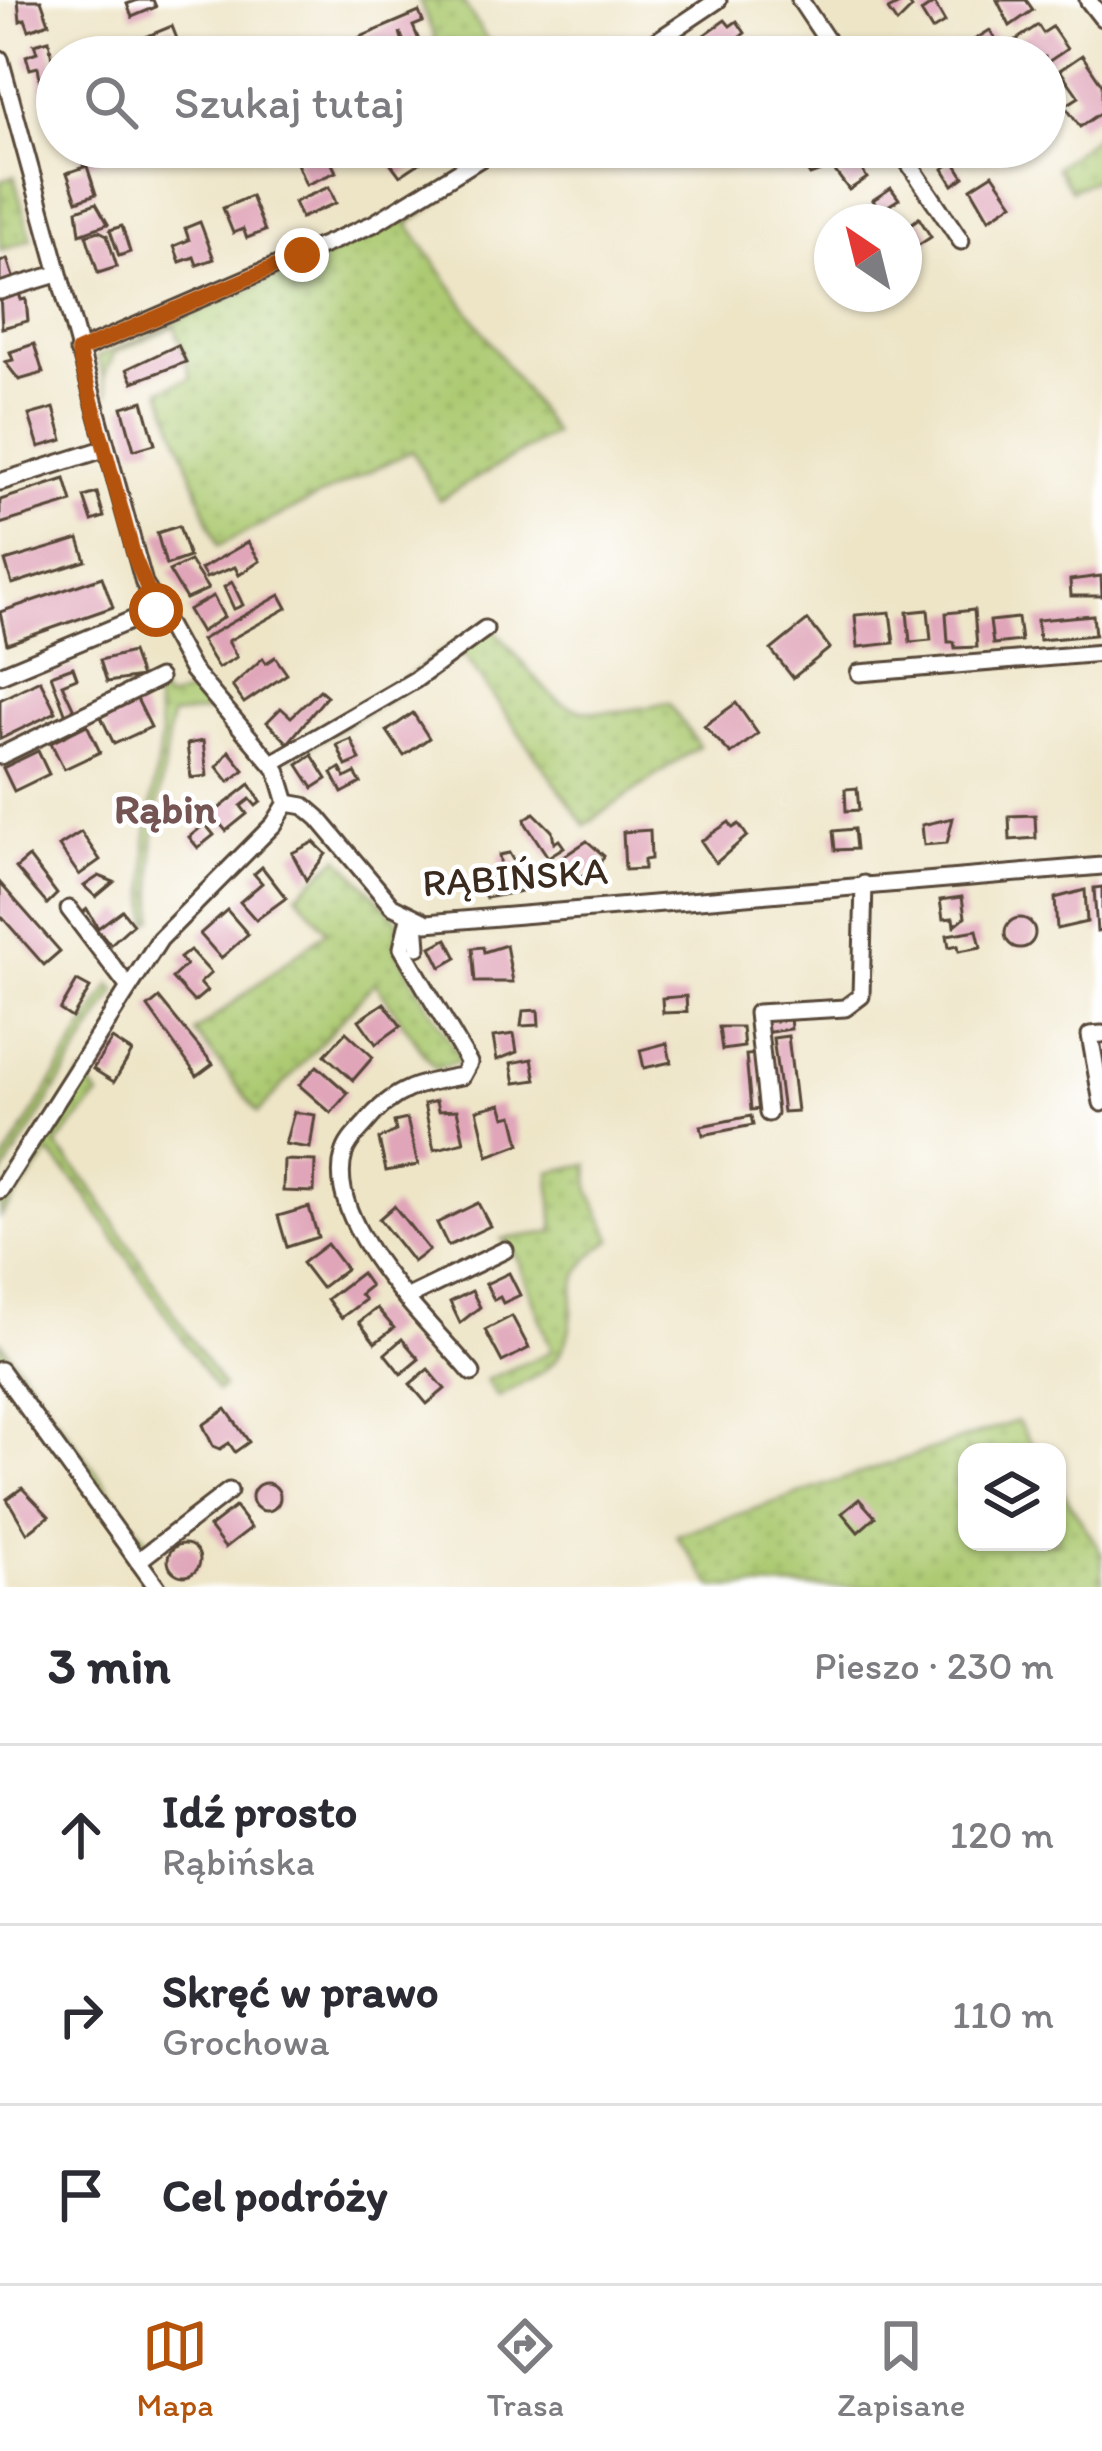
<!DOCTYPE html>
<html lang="pl">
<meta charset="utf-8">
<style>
body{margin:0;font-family:Itim,sans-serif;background:#f7f7f7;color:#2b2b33}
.controls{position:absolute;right:36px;bottom:36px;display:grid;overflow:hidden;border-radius:24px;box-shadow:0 3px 9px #0004}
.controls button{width:108px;height:108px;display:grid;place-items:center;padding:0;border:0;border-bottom:3px solid #e1e1e2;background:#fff;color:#2b2b33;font:60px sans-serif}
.compass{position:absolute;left:814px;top:204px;width:108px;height:108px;border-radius:50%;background:#fff;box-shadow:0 3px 9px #0004;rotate:325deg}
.stop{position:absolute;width:36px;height:36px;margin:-27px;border:9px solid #b45309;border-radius:50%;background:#fff}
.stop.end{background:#b45309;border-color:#fff;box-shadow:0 3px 12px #0008}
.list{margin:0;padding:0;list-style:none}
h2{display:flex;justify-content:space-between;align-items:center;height:156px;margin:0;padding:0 48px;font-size:51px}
h2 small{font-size:39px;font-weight:400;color:#7c7c81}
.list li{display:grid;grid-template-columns:78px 1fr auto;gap:36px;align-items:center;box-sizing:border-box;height:180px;padding:0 48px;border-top:3px solid #e1e1e2}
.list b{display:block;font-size:45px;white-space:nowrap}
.list p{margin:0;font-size:39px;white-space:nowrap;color:#7c7c81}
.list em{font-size:39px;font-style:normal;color:#7c7c81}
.icon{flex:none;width:66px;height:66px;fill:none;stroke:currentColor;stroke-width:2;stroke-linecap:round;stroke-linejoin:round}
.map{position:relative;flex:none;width:1102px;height:1587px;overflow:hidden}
.search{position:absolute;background:#fff;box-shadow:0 3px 9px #0004;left:36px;right:36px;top:36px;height:132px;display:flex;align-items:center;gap:30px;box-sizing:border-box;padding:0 42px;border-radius:66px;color:#7c7c81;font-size:45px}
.sheet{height:696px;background:#fff}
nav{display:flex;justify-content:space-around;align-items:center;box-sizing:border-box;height:168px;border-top:3px solid #e1e1e2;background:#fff;font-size:33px;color:#7c7c81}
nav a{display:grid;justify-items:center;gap:6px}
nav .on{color:#b45309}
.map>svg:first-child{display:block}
</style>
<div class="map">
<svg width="1102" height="1587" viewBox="0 0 1102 1587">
<defs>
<pattern id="grass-dots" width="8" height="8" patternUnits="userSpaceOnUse" patternTransform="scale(3)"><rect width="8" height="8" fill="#adcb73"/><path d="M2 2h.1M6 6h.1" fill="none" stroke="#96ae63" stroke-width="1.8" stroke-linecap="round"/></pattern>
</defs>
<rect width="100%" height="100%" fill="#fff"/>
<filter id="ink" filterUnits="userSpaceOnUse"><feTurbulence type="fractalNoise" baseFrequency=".00833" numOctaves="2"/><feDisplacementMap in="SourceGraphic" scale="24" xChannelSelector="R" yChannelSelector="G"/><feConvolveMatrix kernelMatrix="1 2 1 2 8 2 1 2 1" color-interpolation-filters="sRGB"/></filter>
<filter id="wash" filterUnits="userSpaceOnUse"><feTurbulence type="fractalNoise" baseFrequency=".004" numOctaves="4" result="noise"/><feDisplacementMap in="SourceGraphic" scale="48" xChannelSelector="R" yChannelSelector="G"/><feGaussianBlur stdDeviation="2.7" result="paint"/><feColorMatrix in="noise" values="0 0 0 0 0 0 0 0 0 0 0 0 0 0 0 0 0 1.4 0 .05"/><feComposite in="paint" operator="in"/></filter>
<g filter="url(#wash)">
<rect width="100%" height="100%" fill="#eee5c7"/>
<g fill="url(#grass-dots)" stroke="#747a48" stroke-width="3">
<path d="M 419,0 L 462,0 L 498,57 L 443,57 Z"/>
<path d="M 1102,131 L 1102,176 L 1071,190 L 1056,167 Z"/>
<path d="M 506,154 L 408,224 L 554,433 L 439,500 L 412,451 L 218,546 L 161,390 L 191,378 L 175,326 L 115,352 L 104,376 L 109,395 L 97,357 L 406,221 Z"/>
<path d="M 14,176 L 31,239 L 0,251 L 0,181 Z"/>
<path d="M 487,621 C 560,701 549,728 669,703 L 699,746 L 585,825 L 463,654 L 289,759 Z"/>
<path d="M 159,687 L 165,700 L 194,691 L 210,711 L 171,716 L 153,842 L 154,919 L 148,923 L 146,843 L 161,736 L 154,689 Z"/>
<path d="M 339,857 L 398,920 L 396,951 L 461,1060 L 435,1069 L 375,982 L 258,1113 L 195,1032 L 327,931 L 297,894 Z"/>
<path d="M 111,984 L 116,991 L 0,1180 L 0,1168 Z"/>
<path d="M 82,1075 L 99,1096 L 56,1145 L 91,1187 L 223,1387 L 217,1391 L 84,1193 L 50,1153 L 0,1217 L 0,1199 Z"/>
<path d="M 588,1164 L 590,1191 L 612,1239 C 551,1280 587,1307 560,1354 C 547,1374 518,1385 498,1397 L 486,1380 L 552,1351 L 517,1257 L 502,1239 L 554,1232 L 550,1172 Z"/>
<path d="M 0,1341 L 149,1544 L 138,1552 L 0,1360 Z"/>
<path d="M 1017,1421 L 1037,1452 L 967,1452 L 967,1542 L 1057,1542 L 1057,1483 L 1102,1553 L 1102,1587 L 713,1587 L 676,1535 Z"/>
</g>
<g id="blocks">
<g fill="#e0a5b9">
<path d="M 18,0 L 41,0 L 49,23 L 29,30 L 25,19 L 20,21 Z"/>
<path d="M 138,0 L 153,0 L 156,7 L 132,17 L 127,4 Z"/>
<path d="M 907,0 L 912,8 L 897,23 L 888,10 Z"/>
<path d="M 997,0 L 1026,0 L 1033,10 L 1010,26 Z"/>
<path d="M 934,3 L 945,22 L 932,30 L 921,12 Z"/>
<path d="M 419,12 L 423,22 L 413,26 L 426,57 L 410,57 L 400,32 L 407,57 L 358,57 L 351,41 Z"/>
<path d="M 725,20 L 730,26 L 737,21 L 745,33 L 718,54 L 704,35 Z"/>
<path d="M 1038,25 L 1043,33 L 1052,27 L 1067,49 L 1045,64 L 1045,57 L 1027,57 L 1016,40 Z"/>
<path d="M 172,26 L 184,57 L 169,57 L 163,42 L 166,57 L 140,57 L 133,42 Z"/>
<path d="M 990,30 L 997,41 L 981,51 L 974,40 Z"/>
<path d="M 702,37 L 715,57 L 699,57 L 691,45 Z"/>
<path d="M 749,39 L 758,40 L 770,57 L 731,57 L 728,53 Z"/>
<path d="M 49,40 L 57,91 L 43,96 L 38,67 L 30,69 L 26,56 L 37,52 L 34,44 Z"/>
<path d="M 1082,55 L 1102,85 L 1102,112 L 1080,127 L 1065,106 L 1079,97 L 1060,70 Z"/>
<path d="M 93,147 L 130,147 L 85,166 L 79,153 Z"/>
<path d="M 324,147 L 336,172 L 306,185 L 296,161 L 307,156 L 305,150 Z"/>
<path d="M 400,147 L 415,147 L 424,160 L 400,176 L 386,157 Z"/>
<path d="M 762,147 L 793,147 L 772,162 Z"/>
<path d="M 805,147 L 855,147 L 850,150 L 867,178 L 849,190 L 832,167 L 810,175 L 803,164 Z"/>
<path d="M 954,161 L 964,177 L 953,185 L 943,169 Z"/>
<path d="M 87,166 L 96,194 L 77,201 L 67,173 Z"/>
<path d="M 993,174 L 1013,203 L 989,219 L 971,188 Z"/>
<path d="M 329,187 L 336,203 L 301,218 L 294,202 Z"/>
<path d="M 891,188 L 899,199 L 880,211 L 873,200 Z"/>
<path d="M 251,196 L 265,231 L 247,238 L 243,229 L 233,233 L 223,208 Z"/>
<path d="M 96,203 L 108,224 L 80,234 L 77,210 Z"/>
<path d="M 919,218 L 931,237 L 916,247 L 904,229 Z"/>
<path d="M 200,222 L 214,259 L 197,265 L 194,257 L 180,262 L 174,246 L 189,240 L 185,228 Z"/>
<path d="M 122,226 L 130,252 L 119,256 L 110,230 Z"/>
<path d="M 99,231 L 107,235 L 117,267 L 98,273 L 86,235 Z"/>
<path d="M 7,259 L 15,283 L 0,287 L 0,262 Z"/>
<path d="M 18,289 L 21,300 L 26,299 L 28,321 L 2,328 L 0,294 Z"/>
<path d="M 34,344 L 43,373 L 19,380 L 5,362 L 13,360 L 10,352 Z"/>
<path d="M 178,345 L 186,362 L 133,382 L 127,369 Z"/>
<path d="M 143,401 L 155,444 L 134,450 L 122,407 Z"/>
<path d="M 54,408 L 63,440 L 39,447 L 29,415 Z"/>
<path d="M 65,479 L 72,502 L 0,524 L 0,500 Z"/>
<path d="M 97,493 L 104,517 L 92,521 L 84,497 Z"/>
<path d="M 179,526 L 189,557 L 166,565 L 157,533 Z"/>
<path d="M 79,539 L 86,561 L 12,584 L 5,561 Z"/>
<path d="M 248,542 L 260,561 L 239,575 L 235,567 L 206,578 L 201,569 Z"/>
<path d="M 190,561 L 208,589 L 186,599 L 169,571 Z"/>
<path d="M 1101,576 L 1102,596 L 1071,596 L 1070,580 Z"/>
<path d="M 102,577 L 113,607 L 7,644 L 0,612 Z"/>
<path d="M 232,582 L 243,605 L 234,609 L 224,587 Z"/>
<path d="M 280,595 L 287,608 L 228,641 L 237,657 L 218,668 L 201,640 Z"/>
<path d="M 213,596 L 224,617 L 201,632 L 188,610 Z"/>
<path d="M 928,610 L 931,640 L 910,642 L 907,612 Z"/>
<path d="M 974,610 L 977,647 L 955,648 L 954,642 L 948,642 L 946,613 Z"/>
<path d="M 890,612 L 894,643 L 858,647 L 855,615 Z"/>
<path d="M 1093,615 L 1095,635 L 1039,640 L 1037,620 Z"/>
<path d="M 1018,618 L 1021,641 L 993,644 L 990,621 Z"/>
<path d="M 808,620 L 830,648 L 793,678 L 771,650 Z"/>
<path d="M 132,652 L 141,677 L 107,682 L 100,660 Z"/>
<path d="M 275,657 L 287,674 L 244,703 L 232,686 L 263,658 L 266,663 Z"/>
<path d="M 73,667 L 77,678 L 62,684 L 76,714 L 67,718 L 51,675 Z"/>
<path d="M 40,680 L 56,712 L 0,739 L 0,700 Z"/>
<path d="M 320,690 L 327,696 L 288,743 L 267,722 L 281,708 L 291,717 Z"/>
<path d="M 137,699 L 151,727 L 114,744 L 101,717 Z"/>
<path d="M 736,703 L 758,734 L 731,754 L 704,726 Z"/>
<path d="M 413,713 L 429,738 L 404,756 L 387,731 Z"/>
<path d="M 87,725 L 100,752 L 64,769 L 51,743 Z"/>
<path d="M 351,739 L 360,760 L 346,766 L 337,745 Z"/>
<path d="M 203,741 L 207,776 L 191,778 L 187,744 Z"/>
<path d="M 38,751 L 49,774 L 14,791 L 3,768 Z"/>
<path d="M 229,751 L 244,770 L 229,782 L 217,767 Z"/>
<path d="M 312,755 L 327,779 L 313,788 L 298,765 Z"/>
<path d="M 340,768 L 345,778 L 355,773 L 361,783 L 342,793 L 332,773 Z"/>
<path d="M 250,784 L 261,802 L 256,806 L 250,799 L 241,806 L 247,814 L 226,831 L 212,814 Z"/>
<path d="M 857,788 L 859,810 L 846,811 L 845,789 Z"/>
<path d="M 534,813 L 552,831 L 554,843 L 559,840 L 564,847 L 548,857 L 526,824 L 525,819 Z"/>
<path d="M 1035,815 L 1036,838 L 1010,840 L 1009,816 Z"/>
<path d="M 953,818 L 947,843 L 924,845 L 922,825 Z"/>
<path d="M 729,822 L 733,828 L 739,824 L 747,836 L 716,863 L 701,841 Z"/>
<path d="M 205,824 L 214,835 L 198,848 L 189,837 Z"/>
<path d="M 854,829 L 856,849 L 835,850 L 833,831 Z"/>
<path d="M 650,830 L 651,859 L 644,860 L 644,869 L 625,870 L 623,832 Z"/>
<path d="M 81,832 L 100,860 L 79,875 L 59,846 Z"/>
<path d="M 587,841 L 604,856 L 598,866 L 578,878 L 563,857 Z"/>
<path d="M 314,842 L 326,854 L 306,880 L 292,853 Z"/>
<path d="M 509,853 L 519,870 L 502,873 L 499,855 Z"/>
<path d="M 29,857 L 57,894 L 47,904 L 16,868 Z"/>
<path d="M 262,867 L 286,898 L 256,920 L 240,902 L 262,883 L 254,874 Z"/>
<path d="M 504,874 L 505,880 L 523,878 L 526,890 L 486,898 L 477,880 Z"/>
<path d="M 99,876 L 114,882 L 96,897 L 84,886 Z"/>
<path d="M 0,883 L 60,951 L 44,965 L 0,915 Z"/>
<path d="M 1102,887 L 1102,931 L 1097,932 L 1094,888 Z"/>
<path d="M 1085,890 L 1087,922 L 1057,929 L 1055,898 Z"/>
<path d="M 962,897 L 965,917 L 954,926 L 953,918 L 943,919 L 940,900 Z"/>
<path d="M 87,909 L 98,928 L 122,910 L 133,924 L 111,944 L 81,914 Z"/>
<path d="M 227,910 L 248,934 L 221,958 L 200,934 Z"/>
<circle cx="1020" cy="933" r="15"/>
<path d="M 977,930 L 981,947 L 959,951 L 958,945 L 949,947 L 947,935 Z"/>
<path d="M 447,939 L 457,958 L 441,967 L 431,947 Z"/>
<path d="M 506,945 L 513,982 L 475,982 L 472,948 L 483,947 L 484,952 Z"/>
<path d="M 190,950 L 211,973 L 200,983 L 207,991 L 194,1002 L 172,978 L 186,965 L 180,958 Z"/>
<path d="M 77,981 L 90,988 L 72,1018 L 60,1010 Z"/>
<path d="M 686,996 L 687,1012 L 663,1013 L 662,998 Z"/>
<path d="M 159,998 L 213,1064 L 197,1076 L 148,1007 Z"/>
<path d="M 384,1003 L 401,1026 L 376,1044 L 359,1020 Z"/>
<path d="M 538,1010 L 539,1025 L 521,1026 L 523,1011 Z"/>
<path d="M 790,1017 L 791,1029 L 763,1033 L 761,1021 Z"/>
<path d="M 719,1027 L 742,1027 L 744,1047 L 722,1050 Z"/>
<path d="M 346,1032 L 373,1057 L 353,1080 L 325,1055 Z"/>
<path d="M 514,1034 L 517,1052 L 497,1060 L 493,1037 Z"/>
<path d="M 788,1036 L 797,1111 L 783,1112 L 773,1038 Z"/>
<path d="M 112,1039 L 132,1052 L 114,1082 L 93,1069 Z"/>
<path d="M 667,1043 L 671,1062 L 644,1068 L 640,1050 Z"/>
<path d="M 758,1054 L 763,1109 L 751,1110 L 746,1055 Z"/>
<path d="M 532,1059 L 536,1080 L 515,1083 L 511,1063 Z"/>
<path d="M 317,1066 L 348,1093 L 331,1113 L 299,1085 Z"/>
<path d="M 436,1101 L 438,1111 L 457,1110 L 464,1142 L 434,1150 L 424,1104 Z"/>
<path d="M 501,1104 L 505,1117 L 513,1115 L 520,1144 L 488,1156 L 477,1110 Z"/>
<path d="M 294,1112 L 315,1115 L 310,1148 L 285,1144 Z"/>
<path d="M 751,1116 L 753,1125 L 703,1135 L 701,1126 Z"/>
<path d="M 407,1119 L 418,1165 L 386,1171 L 379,1139 L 396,1131 L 394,1122 Z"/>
<path d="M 284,1160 L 315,1161 L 314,1192 L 283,1191 Z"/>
<path d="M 478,1203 L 490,1226 L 448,1246 L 437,1223 Z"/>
<path d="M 394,1206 L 429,1250 L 413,1262 L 379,1219 Z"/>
<path d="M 309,1207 L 318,1237 L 287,1247 L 278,1216 Z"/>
<path d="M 327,1244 L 346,1269 L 321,1288 L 302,1263 Z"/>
<path d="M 361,1273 L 370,1286 L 360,1294 L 365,1300 L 341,1318 L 327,1299 Z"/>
<path d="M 509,1273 L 520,1295 L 503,1303 L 500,1297 L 494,1300 L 486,1284 Z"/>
<path d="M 472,1291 L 480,1307 L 460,1323 L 450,1302 Z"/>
<path d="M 377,1308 L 394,1328 L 375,1343 L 359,1322 Z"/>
<path d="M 512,1316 L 529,1348 L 502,1362 L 485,1330 Z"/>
<path d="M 402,1339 L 419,1359 L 401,1374 L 385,1354 Z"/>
<path d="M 428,1369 L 445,1389 L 427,1404 L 410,1384 Z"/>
<path d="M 226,1409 L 249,1442 L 235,1452 L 229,1443 L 220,1449 L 213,1446 L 203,1425 Z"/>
<circle cx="266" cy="1497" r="14"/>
<path d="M 22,1488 L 49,1516 L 27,1533 L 7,1499 Z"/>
<path d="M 859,1499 L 875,1517 L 858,1532 L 842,1513 Z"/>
<path d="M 235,1507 L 251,1528 L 225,1548 L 209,1527 Z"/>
<circle cx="184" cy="1560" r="16"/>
</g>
</g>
</g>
<g filter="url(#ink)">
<use href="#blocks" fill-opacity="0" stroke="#564637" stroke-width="3"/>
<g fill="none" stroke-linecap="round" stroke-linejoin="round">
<defs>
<g id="minor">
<path d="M 800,0 L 838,57"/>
<path d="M 1088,0 L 1102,18"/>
<path d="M 633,57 L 718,0"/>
<path d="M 0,59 L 144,583 L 192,670 L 277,770 L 287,803"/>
<path d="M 898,147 L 961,241"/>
<path d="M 0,291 L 57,274"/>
<path d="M 78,351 L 373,224 L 499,147"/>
<path d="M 0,482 L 104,449"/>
<path d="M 859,673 L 1102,653"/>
<path d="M 0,675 L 156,610"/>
<path d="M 0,756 L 159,678"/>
<path d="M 272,763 L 415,680 L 485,629"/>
<path d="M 287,803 L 304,806 L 318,818 L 392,906 L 427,923 L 1102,866"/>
<path d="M 69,909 L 127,985"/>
<path d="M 409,918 L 402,948 L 469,1063 L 462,1076 C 419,1083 393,1089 365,1124 C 357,1133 347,1142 344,1154 C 323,1224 430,1323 472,1373"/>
<path d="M 416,921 L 418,947"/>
<path d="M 1102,1034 L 1090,1035 L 1102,1103"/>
<path d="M 768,1113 L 757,1013 L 845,1008 L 861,996 L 864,884"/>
<path d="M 0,1190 L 160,939 L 274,824 L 287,803"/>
<path d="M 408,1297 L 505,1250"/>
<path d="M 0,1370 L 157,1587"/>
<path d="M 138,1561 L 229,1491"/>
</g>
</defs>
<use href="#minor" stroke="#564637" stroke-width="21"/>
<use href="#minor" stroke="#fff" stroke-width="15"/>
</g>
</g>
<g fill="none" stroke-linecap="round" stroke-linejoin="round" filter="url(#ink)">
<path stroke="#b45309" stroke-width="15" d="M 156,610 L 134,556 L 78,351 L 302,255"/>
</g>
<g text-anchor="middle" stroke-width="9" stroke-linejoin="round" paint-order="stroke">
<g font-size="39" fill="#3b2a1e" stroke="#fff">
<text transform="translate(515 876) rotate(-4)" y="14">RĄBIŃSKA</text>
</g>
<g font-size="42" font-weight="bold" fill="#755554" stroke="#fff">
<text x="165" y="823">Rąbin</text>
</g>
</g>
</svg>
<div class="controls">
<button><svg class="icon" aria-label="layers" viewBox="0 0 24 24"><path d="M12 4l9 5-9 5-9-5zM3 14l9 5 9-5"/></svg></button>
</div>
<svg class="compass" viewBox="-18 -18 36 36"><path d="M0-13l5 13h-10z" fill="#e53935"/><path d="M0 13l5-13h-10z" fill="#7c7c81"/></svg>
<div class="stop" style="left:156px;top:610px"></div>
<div class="stop end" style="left:302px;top:255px"></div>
<div class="search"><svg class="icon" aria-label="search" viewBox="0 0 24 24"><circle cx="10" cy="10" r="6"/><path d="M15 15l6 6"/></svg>Szukaj tutaj</div>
</div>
<section class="sheet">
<h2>3 min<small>Pieszo · 230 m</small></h2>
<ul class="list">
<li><svg class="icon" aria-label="ahead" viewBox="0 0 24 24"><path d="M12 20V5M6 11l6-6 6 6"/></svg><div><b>Idź prosto</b><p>Rąbińska</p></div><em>120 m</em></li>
<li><svg class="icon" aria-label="right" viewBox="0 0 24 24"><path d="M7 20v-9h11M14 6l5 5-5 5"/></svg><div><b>Skręć w prawo</b><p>Grochowa</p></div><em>110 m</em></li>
<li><svg class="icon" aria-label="arrive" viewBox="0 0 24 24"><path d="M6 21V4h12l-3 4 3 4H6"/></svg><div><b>Cel podróży</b></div></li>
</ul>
</section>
<nav>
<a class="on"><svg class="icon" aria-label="map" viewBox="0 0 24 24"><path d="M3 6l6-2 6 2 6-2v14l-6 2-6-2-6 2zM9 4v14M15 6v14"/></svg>Mapa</a>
<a><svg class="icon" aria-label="directions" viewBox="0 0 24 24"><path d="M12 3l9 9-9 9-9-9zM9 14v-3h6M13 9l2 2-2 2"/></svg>Trasa</a>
<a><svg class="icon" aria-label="saved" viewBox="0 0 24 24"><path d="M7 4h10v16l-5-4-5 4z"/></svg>Zapisane</a>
</nav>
